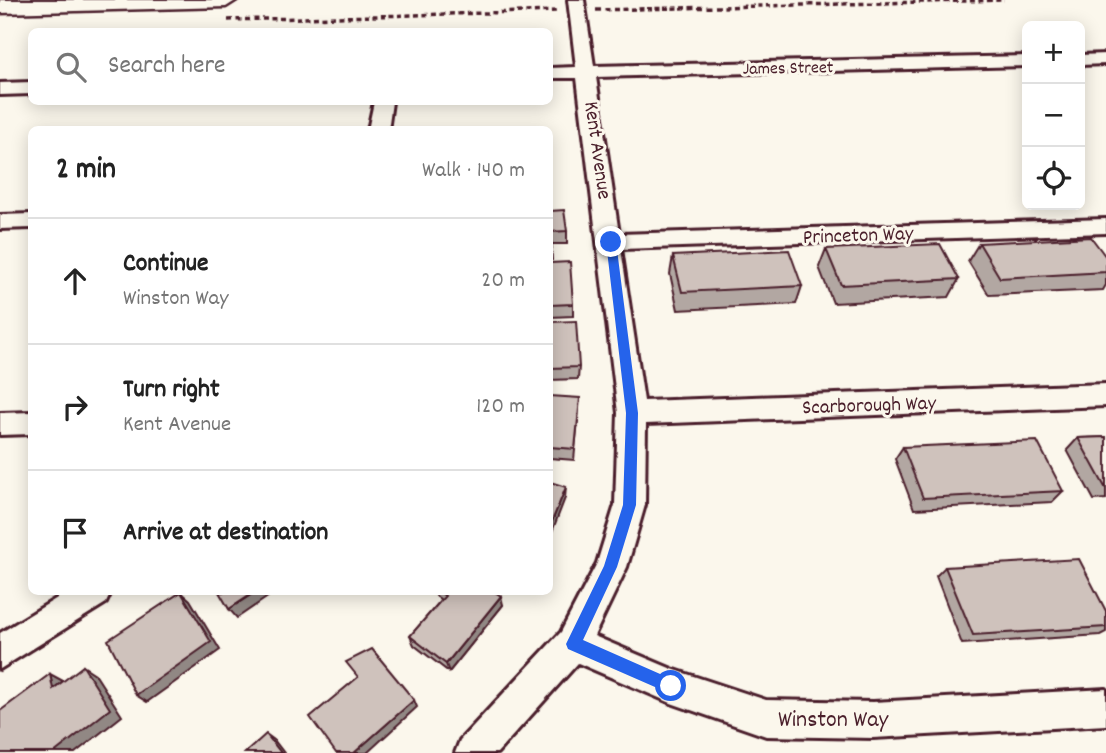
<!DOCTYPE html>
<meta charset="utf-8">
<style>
body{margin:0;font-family:Dekko,sans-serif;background:#f6f6f6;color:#222}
.controls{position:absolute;right:21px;top:21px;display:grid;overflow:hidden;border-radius:10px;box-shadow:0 4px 18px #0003}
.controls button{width:63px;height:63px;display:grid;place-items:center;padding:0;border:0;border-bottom:2px solid #e0e0e0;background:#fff;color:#222;font:35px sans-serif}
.stop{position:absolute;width:21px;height:21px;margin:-16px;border:5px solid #2563eb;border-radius:50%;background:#fff}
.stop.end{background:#2563eb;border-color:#fff;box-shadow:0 2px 7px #0008}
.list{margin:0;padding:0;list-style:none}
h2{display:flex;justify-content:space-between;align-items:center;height:91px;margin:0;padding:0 28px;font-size:30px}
h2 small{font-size:23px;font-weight:400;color:#767676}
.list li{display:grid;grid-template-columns:46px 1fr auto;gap:21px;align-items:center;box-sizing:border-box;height:126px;padding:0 28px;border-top:2px solid #e0e0e0}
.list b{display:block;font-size:26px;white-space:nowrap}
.list p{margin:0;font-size:23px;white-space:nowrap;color:#767676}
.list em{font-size:23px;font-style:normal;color:#767676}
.icon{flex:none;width:38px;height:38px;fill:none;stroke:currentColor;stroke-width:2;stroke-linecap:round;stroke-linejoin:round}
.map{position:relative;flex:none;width:1106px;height:753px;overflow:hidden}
.search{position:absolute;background:#fff;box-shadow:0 4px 18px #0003;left:28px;top:28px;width:525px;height:77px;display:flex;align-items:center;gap:18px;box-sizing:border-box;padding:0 24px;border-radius:10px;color:#767676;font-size:26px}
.panel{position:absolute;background:#fff;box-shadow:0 4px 18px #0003;left:28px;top:126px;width:525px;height:469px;border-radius:10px}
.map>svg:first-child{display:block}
</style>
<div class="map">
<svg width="1106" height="753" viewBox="0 0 1106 753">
<rect width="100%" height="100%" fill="#fbf7ec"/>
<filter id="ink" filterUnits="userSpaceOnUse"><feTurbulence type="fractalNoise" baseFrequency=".0143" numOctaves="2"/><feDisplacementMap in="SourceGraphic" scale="14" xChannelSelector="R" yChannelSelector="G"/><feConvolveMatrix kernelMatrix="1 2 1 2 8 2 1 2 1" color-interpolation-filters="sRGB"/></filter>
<g filter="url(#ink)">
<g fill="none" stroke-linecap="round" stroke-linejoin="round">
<defs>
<g id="street">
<path d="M 568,0 L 584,0 L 594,66 L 1027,56 L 1027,66 L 596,77 L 619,234 L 1106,219 L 1106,233 L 621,249 L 644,401 L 1106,384 L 1106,406 L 646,424 L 645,505 L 627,567 L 594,636 L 672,669 L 766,700 L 873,702 L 1106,689 L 1106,725 L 873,738 L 766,736 L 671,703 L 578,663 L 497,753 L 455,753 L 460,740 L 561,632 L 597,563 L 615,505 L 618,413 L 577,78 L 550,78 L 550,68 L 576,67 Z"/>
<path d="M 1106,54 L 1106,64 L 1080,65 L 1080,55 Z"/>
<path d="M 32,82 L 32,94 L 0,95 L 0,83 Z"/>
<path d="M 374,102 L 392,102 L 388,130 L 368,130 Z"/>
<path d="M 32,214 L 32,228 L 0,229 L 0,215 Z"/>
<path d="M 32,412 L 32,434 L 0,435 L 0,413 Z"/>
<path d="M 67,592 L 111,592 L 106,603 L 0,669 L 0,633 Z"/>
</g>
<path id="secondary" d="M 0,0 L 237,0 L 226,7 L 0,13 Z"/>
</defs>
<use href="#street" stroke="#4a1f2b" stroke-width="6"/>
<use href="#secondary" stroke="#4a1f2b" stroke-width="5"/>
<g stroke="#4a1f2b" stroke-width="3.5" stroke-dasharray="5 3.5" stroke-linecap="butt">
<path d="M 596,10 L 1004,0"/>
<path d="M 228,20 L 559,11"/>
</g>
<use href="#street" fill="#fbf7ec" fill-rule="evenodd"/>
<use href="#secondary" fill="#fbf7ec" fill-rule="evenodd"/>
</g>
<g fill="#b2a7a2" stroke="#4a1f2b" stroke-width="2">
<path d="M 550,211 L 567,231 L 567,244 L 551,244 L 552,260 L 550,260 Z"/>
<path d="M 979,243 L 1106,257 L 1106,285 L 1103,290 L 989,295 L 968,261 Z"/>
<path d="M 826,249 L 959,279 L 949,297 L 833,303 L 819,267 Z"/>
<path d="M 673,256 L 802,286 L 796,304 L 678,310 L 670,274 Z"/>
<path d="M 550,263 L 573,304 L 573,316 L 550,317 Z"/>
<path d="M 550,322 L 579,367 L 578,379 L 550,380 Z"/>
<path d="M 550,396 L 579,410 L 574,460 L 550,458 Z"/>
<path d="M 1106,437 L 1106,499 L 1094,500 L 1067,450 L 1078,438 Z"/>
<path d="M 903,447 L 1063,491 L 1052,502 L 914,509 L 895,459 Z"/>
<path d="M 945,567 L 1106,611 L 1106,632 L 1100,635 L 962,644 L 936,576 Z"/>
<path d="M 435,592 L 495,592 L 503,605 L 449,672 L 414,645 L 410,636 L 441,600 L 436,596 Z"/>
</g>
<g fill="#918884" stroke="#4a1f2b" stroke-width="2">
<path d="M 566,487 L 565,498 L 550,537 L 550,526 Z"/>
<path d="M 181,592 L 190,600 L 220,650 L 147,702 L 136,695 Z"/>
<path d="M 255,592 L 275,592 L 237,618 L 229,609 Z"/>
<path d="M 501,596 L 503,605 L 449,672 L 446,664 Z"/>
<path d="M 83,666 L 95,674 L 122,716 L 75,753 L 54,753 Z"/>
<path d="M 50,674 L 63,681 L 53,689 Z"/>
<path d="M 414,700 L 417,707 L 367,753 L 354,753 Z"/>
<path d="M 266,734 L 274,740 L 284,753 L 281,753 Z"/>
</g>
<g fill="#cfc2bc" stroke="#4a1f2b" stroke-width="2">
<path d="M 564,210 L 567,231 L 550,232 L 552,248 L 550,248 L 550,211 Z"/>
<path d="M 1091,237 L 1106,257 L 1106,272 L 1000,278 L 979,243 Z"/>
<path d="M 940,244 L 959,279 L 841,285 L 826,249 Z"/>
<path d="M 789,250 L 802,286 L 682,292 L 673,256 Z"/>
<path d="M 570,262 L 573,304 L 550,305 L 550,263 Z"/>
<path d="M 576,321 L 579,367 L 550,368 L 550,322 Z"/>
<path d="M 550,396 L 580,398 L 575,449 L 550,447 Z"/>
<path d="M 1106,437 L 1106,489 L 1078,438 Z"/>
<path d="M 1037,441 L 1063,491 L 923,498 L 903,447 Z"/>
<path d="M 550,482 L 566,487 L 550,526 Z"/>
<path d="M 1079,559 L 1106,611 L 1106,627 L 973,635 L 945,567 Z"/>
<path d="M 181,592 L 211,642 L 136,695 L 108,640 Z"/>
<path d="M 219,592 L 255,592 L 229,609 Z"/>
<path d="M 440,592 L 495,592 L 501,596 L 446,664 L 410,636 L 445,596 Z"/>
<path d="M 372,649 L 414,700 L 354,753 L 336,753 L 310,717 L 358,677 L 346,662 Z"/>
<path d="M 83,666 L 110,709 L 54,753 L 0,753 L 0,711 L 50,674 L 53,689 Z"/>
<path d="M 266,734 L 281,753 L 245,753 Z"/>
</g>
</g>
<path fill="#2563eb" d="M 611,239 L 616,242 L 638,413 L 636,505 L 617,567 L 583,640 L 676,681 L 676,691 L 671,694 L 568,649 L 566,644 L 604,566 L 623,505 L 626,413 L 606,242 Z"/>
<g text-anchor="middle" stroke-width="6" stroke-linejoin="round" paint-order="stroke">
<g font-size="18" fill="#4a1f2b" stroke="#fbf7ec">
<text transform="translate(788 67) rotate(-1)" y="6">James Street</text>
</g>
<g font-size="21" fill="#4a1f2b" stroke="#fbf7ec">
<text transform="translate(599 150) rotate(82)" y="7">Kent Avenue</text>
<text transform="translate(858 234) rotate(-2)" y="7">Princeton Way</text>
<text transform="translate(869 404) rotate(-2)" y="7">Scarborough Way</text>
</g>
<g font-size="24" fill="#4a1f2b" stroke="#fbf7ec">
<text x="833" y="726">Winston Way</text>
</g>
</g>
</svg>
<div class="controls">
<button>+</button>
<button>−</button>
<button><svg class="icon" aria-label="locate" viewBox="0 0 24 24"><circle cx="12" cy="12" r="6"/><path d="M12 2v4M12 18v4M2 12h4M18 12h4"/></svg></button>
</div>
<div class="stop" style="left:671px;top:686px"></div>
<div class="stop end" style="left:611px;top:242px"></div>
<div class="search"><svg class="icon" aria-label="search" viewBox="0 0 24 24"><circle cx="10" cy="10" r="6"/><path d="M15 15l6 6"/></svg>Search here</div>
<section class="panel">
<h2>2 min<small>Walk · 140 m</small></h2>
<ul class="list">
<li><svg class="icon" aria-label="ahead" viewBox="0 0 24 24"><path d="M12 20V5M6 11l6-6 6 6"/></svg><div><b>Continue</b><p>Winston Way</p></div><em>20 m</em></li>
<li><svg class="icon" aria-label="right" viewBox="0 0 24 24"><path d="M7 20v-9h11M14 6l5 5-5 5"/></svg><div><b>Turn right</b><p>Kent Avenue</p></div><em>120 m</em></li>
<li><svg class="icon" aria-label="arrive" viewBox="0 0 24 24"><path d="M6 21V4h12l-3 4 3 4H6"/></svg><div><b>Arrive at destination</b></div></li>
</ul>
</section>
</div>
